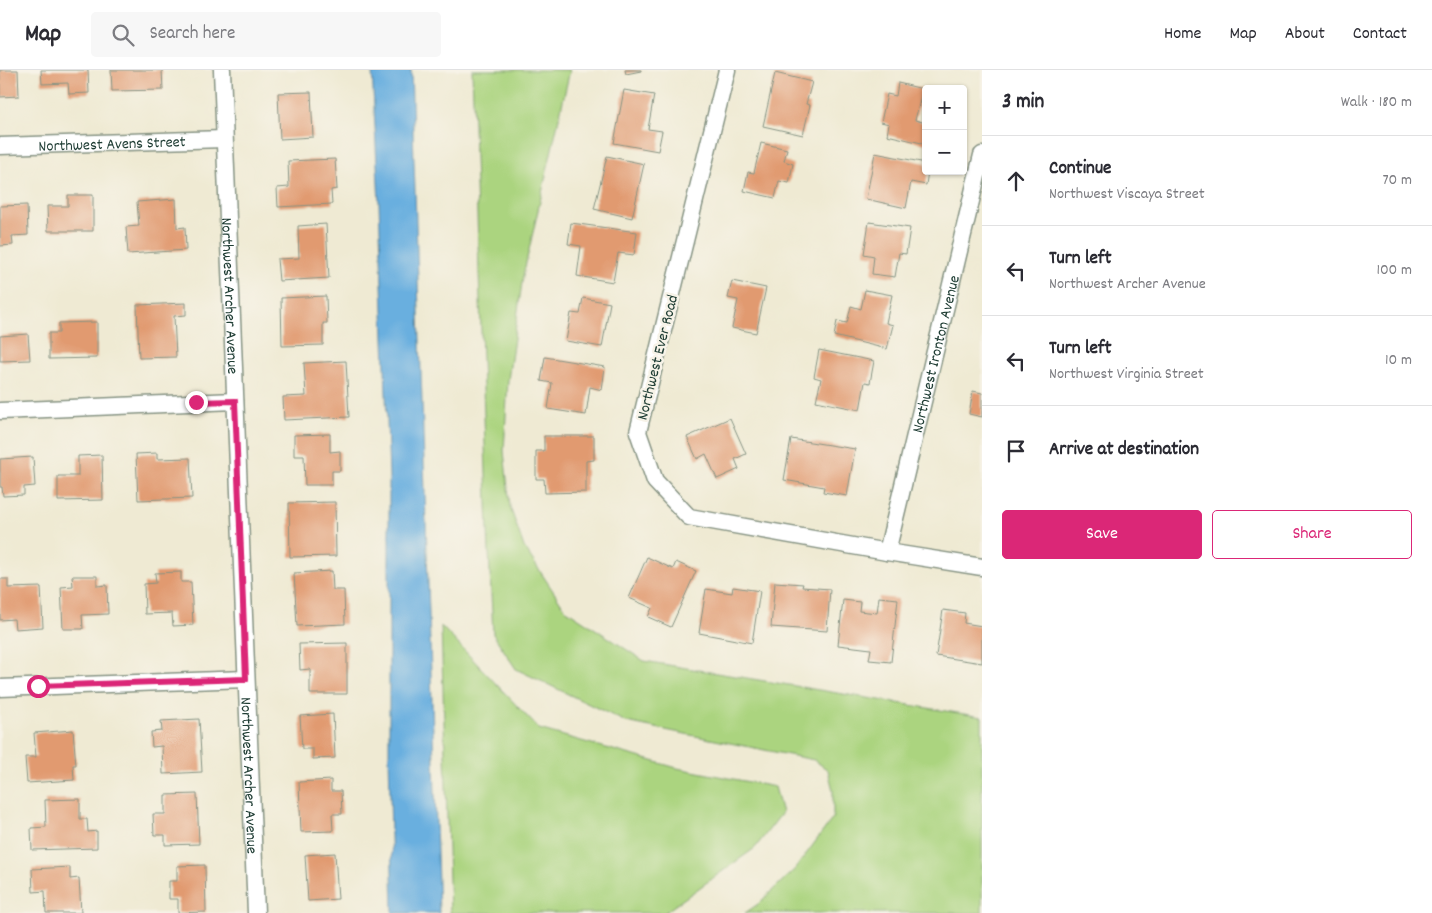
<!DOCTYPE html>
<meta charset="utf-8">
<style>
body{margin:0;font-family:Dekko,sans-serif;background:#f7f7f7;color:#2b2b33}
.controls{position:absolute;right:15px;top:15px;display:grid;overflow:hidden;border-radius:5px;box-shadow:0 1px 4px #0004}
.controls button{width:45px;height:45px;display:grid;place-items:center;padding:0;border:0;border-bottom:1px solid #e1e1e2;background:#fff;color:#2b2b33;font:25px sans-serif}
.stop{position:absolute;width:15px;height:15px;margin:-11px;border:4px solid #db2777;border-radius:50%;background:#fff}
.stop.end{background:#db2777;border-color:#fff;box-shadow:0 1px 5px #0008}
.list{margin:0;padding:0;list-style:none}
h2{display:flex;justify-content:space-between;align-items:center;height:65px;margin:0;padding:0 20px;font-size:21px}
h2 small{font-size:16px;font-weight:400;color:#7c7c81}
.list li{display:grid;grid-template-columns:32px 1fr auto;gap:15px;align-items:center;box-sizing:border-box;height:90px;padding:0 20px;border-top:1px solid #e1e1e2}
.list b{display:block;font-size:19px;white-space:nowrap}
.list p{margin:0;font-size:16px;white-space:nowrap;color:#7c7c81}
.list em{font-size:16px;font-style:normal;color:#7c7c81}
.actions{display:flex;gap:10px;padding:15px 20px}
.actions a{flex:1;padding:11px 0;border:1px solid #db2777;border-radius:5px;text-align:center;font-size:18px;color:#db2777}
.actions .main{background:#db2777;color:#fff}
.icon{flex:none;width:28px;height:28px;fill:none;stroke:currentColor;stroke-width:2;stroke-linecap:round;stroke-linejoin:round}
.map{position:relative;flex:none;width:982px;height:843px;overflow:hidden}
header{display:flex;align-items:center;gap:30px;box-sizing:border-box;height:70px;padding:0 25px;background:#fff;border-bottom:1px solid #e1e1e2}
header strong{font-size:24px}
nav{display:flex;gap:28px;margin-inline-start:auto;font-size:18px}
.search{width:350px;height:45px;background:#f7f7f7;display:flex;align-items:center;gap:12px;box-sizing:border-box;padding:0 18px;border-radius:5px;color:#7c7c81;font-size:19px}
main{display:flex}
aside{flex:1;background:#fff}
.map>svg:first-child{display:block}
</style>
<header>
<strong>Map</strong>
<div class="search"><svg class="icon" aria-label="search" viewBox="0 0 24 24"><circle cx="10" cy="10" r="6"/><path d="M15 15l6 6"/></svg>Search here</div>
<nav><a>Home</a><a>Map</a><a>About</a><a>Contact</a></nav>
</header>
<main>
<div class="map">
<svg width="982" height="843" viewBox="0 0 982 843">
<rect width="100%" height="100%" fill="#f7f3e8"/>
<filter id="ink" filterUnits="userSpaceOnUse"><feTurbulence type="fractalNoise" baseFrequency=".02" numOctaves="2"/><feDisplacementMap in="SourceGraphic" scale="10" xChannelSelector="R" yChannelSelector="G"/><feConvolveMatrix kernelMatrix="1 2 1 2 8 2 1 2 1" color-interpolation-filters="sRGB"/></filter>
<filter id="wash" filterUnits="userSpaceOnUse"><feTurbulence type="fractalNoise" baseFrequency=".0096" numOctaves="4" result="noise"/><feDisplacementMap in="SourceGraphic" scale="20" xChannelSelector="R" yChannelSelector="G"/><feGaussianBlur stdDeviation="1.12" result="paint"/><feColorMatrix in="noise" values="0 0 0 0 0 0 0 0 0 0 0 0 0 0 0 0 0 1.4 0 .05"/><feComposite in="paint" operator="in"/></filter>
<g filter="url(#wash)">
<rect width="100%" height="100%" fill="#efead3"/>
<g fill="#abd47f" stroke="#65885a">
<path d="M 472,0 L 570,0 L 523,206 L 508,310 L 504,381 L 510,437 L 524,477 L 565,539 L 644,591 L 982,647 L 982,843 L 745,843 L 758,834 L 795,799 L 833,748 L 833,720 L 828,700 L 814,690 L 626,652 L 516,599 L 493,564 L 488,461 Z"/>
<path d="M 441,556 L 539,659 L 677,698 L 775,717 L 782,743 L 755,778 L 664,843 L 450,843 Z"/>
</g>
<path fill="#69afdf" stroke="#44768a" d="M 372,0 L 411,0 L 439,843 L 393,843 L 389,687 L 389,406 L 379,133 Z"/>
<g id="blocks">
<g fill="#e19a6f">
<path d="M 0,0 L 18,0 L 19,26 L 0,27 Z"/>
<path d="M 41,0 L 88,0 L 89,23 L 69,24 L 68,13 L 42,14 Z"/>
<path d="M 111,0 L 162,0 L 163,20 L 112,21 Z"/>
<path d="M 625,0 L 641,0 L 641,1 L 626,4 Z"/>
<path d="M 775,3 L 812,12 L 806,34 L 810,35 L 803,65 L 763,56 Z"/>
<path d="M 898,13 L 923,19 L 915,50 L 926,53 L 926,74 L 887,65 L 889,54 L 881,52 L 887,24 L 896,26 Z"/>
<path d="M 624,20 L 654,25 L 648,59 L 662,61 L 658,81 L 614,73 Z"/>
<path d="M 311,22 L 313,67 L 280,69 L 278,23 Z"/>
<path d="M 761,73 L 787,79 L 784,91 L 793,94 L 789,113 L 779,111 L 775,128 L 744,121 L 748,102 L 754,103 Z"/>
<path d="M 875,83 L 926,93 L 926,101 L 928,101 L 926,115 L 911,112 L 906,138 L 866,129 Z"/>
<path d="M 607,86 L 644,94 L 632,148 L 594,139 Z"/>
<path d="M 335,89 L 337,119 L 331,120 L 332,134 L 278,137 L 277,118 L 289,117 L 288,91 Z"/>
<path d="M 68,125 L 93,125 L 93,161 L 48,161 L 47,136 L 68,136 Z"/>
<path d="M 176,129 L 177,158 L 185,157 L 186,180 L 128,184 L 126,157 L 139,156 L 137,132 Z"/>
<path d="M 27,135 L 28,165 L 12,166 L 13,175 L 0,176 L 0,136 Z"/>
<path d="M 869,152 L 910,158 L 906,184 L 899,183 L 895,207 L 872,204 L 874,186 L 864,184 Z"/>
<path d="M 571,153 L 637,162 L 634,185 L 618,183 L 613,212 L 577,206 L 581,176 L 568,174 Z"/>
<path d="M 326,154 L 329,208 L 279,211 L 277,189 L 299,188 L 298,156 Z"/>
<path d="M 732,211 L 766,218 L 756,263 L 732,258 L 738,230 L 728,228 Z"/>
<path d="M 865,220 L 892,225 L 886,253 L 893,255 L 887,279 L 834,266 L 837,251 L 847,253 L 851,236 L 861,239 Z"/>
<path d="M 326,226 L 327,253 L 323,253 L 323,275 L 282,276 L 281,228 Z"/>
<path d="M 583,228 L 610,233 L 602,277 L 566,271 L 571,243 L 580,244 Z"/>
<path d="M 186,233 L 186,245 L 174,246 L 176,287 L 139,288 L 137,235 Z"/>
<path d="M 97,252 L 97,288 L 49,289 L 49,263 L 59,263 L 59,253 Z"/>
<path d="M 28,264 L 30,290 L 0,291 L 0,266 Z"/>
<path d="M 819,280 L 874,291 L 870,313 L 865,312 L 860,340 L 816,331 L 821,309 L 814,307 Z"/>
<path d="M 545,287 L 605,297 L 602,320 L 590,317 L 586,345 L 548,339 L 552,313 L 541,311 Z"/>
<path d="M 346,291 L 349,347 L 284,350 L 283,327 L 306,326 L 304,293 Z"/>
<path d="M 973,321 L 982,323 L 982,347 L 969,344 Z"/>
<path d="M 730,348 L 746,384 L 735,389 L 739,399 L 717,409 L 706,384 L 697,389 L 687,367 Z"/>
<path d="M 330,364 L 330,382 L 340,381 L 340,401 L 332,401 L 332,415 L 305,415 L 304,386 L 294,386 L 294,365 Z"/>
<path d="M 544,366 L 594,366 L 594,390 L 586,391 L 586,422 L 545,423 L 544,409 L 536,409 L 536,381 L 544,381 Z"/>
<path d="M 791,369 L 855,379 L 847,426 L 823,422 L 824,417 L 784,410 Z"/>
<path d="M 157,383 L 157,389 L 190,388 L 192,428 L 138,430 L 136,384 Z"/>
<path d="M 102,385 L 103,430 L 58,431 L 58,406 L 78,406 L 78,386 Z"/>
<path d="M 33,387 L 35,416 L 24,417 L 24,425 L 3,426 L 2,417 L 0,417 L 0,389 Z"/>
<path d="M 335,432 L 336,486 L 290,487 L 289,433 Z"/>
<path d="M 647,487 L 673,499 L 676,492 L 696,501 L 671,557 L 648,547 L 652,538 L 629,528 Z"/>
<path d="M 332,501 L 333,520 L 344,520 L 345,554 L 297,556 L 294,503 Z"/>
<path d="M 181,502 L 181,512 L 191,512 L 193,555 L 173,556 L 172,543 L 145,544 L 144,514 L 156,513 L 155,503 Z"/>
<path d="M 72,506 L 97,506 L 97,516 L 107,515 L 108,544 L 82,545 L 83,559 L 63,559 L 61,517 L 73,516 Z"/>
<path d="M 0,509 L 8,509 L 8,518 L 41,517 L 43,557 L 15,559 L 14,549 L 0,550 Z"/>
<path d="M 775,512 L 803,514 L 802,517 L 830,519 L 827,561 L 771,557 Z"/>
<path d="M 733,517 L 760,521 L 752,573 L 699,563 L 706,519 L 732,523 Z"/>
<path d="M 879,527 L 898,529 L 891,592 L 869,590 L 871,579 L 838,575 L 843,530 L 860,532 L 859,541 L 877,543 Z"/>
<path d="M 943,540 L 965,543 L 964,553 L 982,556 L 982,593 L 936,586 Z"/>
<path d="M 347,573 L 347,624 L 310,624 L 310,599 L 300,600 L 299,574 Z"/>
<path d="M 333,644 L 335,688 L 313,689 L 313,679 L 302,679 L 300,646 Z"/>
<path d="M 199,649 L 202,702 L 163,704 L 162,676 L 152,677 L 151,662 L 162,661 L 161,651 Z"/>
<path d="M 73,660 L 76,695 L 73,695 L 74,710 L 27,713 L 25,687 L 36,687 L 34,663 Z"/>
<path d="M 331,710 L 331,721 L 341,721 L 342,744 L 332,744 L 333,761 L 301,762 L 299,712 Z"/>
<path d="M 197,724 L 199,774 L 165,775 L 165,765 L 154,765 L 153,744 L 165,744 L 165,725 Z"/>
<path d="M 80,729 L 80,749 L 87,749 L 88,762 L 97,761 L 97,778 L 32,780 L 31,758 L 46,757 L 45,730 Z"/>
<path d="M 335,783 L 338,829 L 308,831 L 305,785 Z"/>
<path d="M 205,795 L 206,842 L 178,843 L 178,829 L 169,829 L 169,811 L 177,811 L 177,796 Z"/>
<path d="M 70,797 L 70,809 L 79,808 L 81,843 L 46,843 L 45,821 L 33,822 L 32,799 Z"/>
</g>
</g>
</g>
<g filter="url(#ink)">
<use href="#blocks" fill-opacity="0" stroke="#879484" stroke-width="1"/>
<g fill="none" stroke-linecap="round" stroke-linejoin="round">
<defs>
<g id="minor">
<path id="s1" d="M 222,0 L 256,843"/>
<path d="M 727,0 L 638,362 L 655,411 L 689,447 L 887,482 L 982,497"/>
<path id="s2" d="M 0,76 L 224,69"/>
<path d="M 0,341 L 235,331"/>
<path id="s3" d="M 887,482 L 982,85"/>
<path d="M 0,618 L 246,609"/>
</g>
</defs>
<use href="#minor" stroke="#879484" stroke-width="19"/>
<use href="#minor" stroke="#fff" stroke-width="16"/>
</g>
</g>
<g fill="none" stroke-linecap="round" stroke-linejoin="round" filter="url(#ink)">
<path stroke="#db2777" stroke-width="6" d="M 38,616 L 246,609 L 235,331 L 196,332"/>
</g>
<g text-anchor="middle" stroke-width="5" stroke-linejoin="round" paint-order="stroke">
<g font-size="16" fill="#1f3d34" stroke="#f7f3e8">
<text dy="6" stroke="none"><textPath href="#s2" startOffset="112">Northwest Avens Street</textPath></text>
<text dy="6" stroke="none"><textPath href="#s1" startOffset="226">Northwest Archer Avenue</textPath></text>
<text dy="6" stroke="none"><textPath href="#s3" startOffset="204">Northwest Ironton Avenue</textPath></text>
<text transform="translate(656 287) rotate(-76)" y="6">Northwest Ever Road</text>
<text dy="6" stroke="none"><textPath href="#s1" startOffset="706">Northwest Archer Avenue</textPath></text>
</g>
</g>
</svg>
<div class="controls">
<button>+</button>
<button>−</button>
</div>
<div class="stop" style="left:38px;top:616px"></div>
<div class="stop end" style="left:196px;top:332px"></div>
</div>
<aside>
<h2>3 min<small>Walk · 180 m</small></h2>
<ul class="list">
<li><svg class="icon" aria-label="ahead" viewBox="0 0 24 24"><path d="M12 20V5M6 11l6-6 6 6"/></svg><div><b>Continue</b><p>Northwest Viscaya Street</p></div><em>70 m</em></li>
<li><svg class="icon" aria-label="left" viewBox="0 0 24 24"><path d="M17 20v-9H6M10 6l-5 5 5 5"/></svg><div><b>Turn left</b><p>Northwest Archer Avenue</p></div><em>100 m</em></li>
<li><svg class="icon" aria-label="left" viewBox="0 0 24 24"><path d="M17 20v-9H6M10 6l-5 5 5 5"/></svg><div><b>Turn left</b><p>Northwest Virginia Street</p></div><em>10 m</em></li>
<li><svg class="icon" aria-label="arrive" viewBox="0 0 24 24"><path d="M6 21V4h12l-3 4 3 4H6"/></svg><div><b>Arrive at destination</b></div></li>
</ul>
<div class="actions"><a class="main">Save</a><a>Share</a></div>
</aside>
</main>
